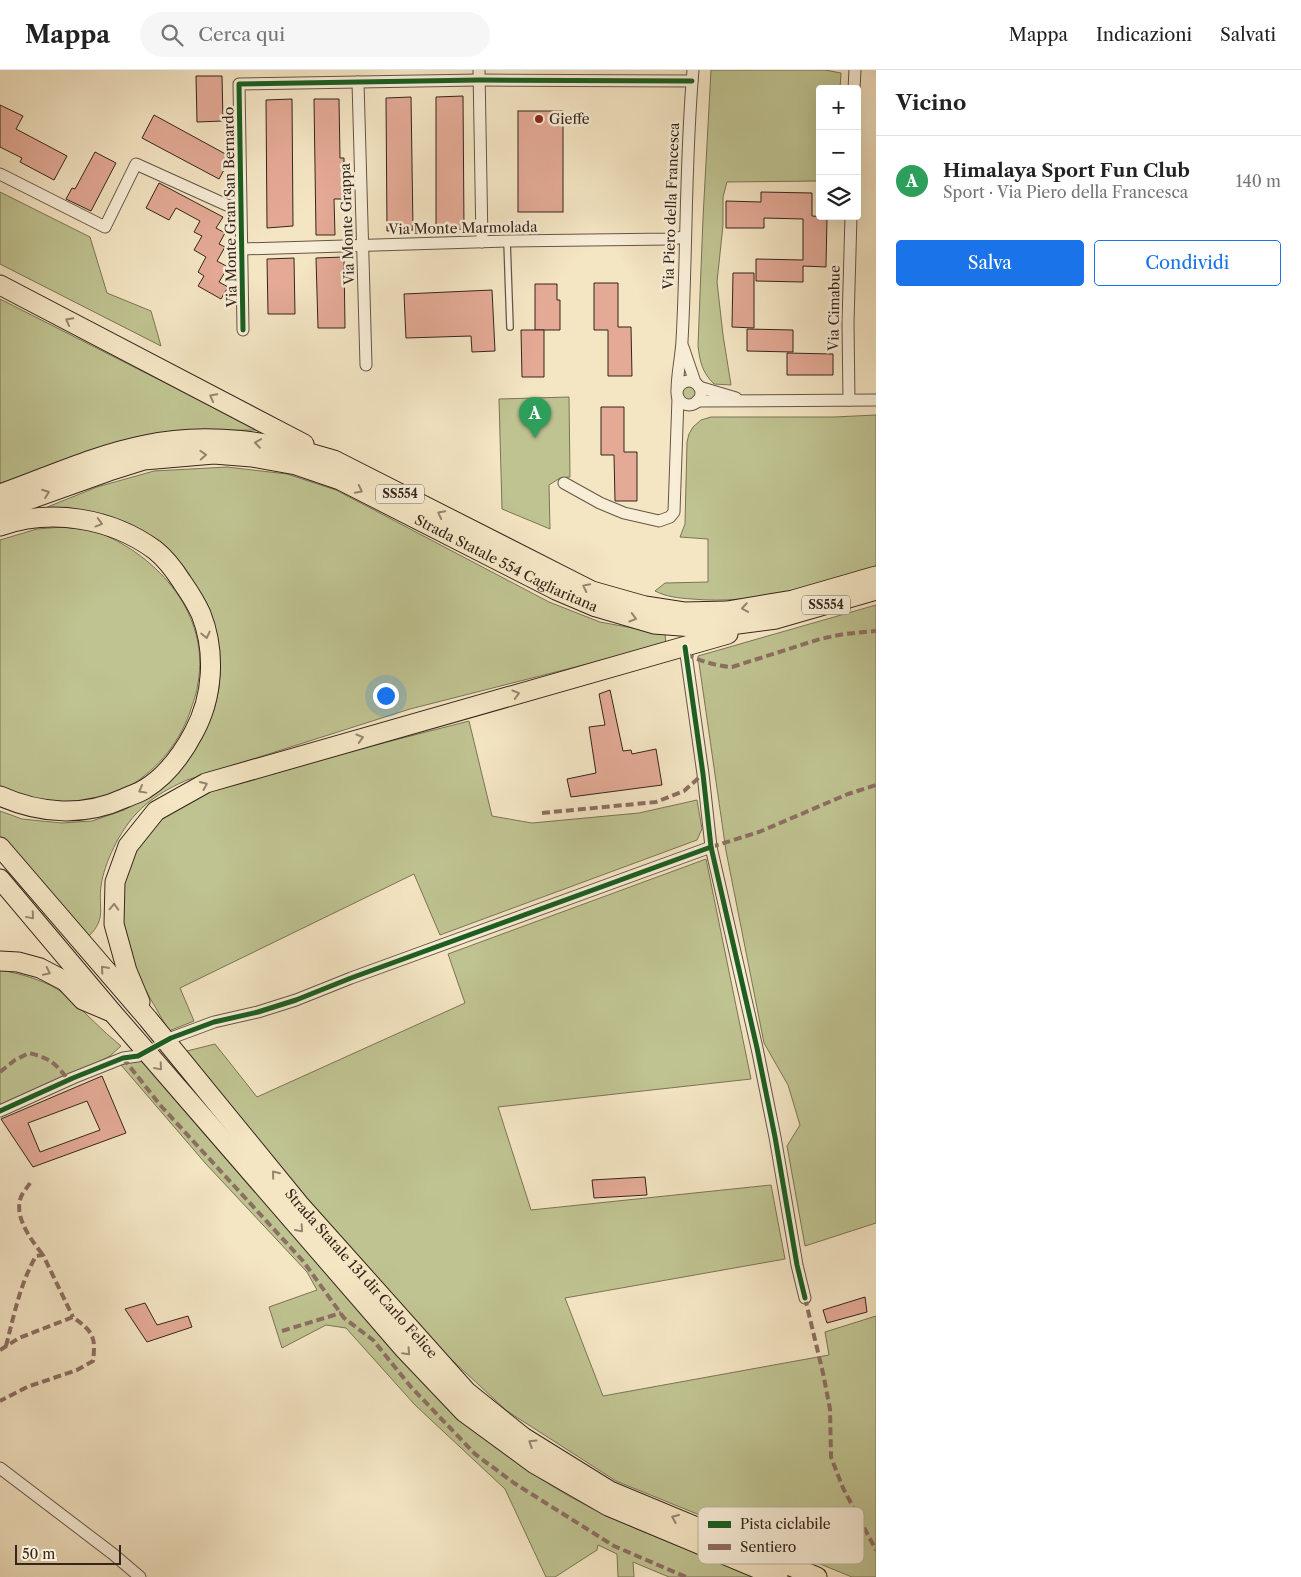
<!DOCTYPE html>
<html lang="it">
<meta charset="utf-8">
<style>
body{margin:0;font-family:"Libre Caslon Text",serif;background:#f6f6f6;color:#222}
.controls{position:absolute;right:15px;top:15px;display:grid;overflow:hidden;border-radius:5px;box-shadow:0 5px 20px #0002}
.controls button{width:45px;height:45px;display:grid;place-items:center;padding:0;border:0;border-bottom:1px solid #e0e0e0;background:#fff;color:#222;font:25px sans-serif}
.scale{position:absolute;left:15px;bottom:12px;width:106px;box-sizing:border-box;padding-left:5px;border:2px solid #35251c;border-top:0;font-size:14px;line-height:18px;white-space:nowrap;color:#35251c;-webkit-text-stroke:4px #f8eed8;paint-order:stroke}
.you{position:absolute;left:385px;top:625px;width:18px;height:18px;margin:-12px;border:4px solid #fff;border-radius:50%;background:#1a73e8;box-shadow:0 0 0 8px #1a73e833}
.badge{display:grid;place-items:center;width:32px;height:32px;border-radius:50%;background:#1a73e8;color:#fff;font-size:16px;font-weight:700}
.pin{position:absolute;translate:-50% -41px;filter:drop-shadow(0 1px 2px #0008)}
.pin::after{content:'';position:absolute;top:26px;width:18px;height:15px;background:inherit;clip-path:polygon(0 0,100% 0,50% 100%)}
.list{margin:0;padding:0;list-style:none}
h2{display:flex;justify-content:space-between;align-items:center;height:65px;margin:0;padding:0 20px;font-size:21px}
h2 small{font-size:16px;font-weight:400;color:#767676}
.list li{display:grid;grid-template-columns:32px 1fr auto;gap:15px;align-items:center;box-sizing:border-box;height:90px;padding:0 20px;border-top:1px solid #e0e0e0}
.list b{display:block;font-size:19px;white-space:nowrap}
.list p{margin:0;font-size:16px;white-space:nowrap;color:#767676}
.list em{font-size:16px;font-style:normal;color:#767676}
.actions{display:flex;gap:10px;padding:15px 20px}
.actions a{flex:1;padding:11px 0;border:1px solid #1a73e8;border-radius:5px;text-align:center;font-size:18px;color:#1a73e8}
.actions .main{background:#1a73e8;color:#fff}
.icon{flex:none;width:28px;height:28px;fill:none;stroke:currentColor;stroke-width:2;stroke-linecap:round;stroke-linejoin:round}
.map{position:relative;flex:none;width:876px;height:1507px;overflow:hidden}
header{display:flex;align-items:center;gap:30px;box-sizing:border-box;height:70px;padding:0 25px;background:#fff;border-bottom:1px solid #e0e0e0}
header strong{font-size:24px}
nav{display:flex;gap:28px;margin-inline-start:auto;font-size:18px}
.search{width:350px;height:45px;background:#f6f6f6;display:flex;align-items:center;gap:12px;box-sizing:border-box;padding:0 18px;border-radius:28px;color:#767676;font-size:19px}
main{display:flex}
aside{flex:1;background:#fff}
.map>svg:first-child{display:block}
</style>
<header>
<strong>Mappa</strong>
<div class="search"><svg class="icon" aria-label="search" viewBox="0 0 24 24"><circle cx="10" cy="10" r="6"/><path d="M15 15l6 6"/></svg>Cerca qui</div>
<nav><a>Mappa</a><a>Indicazioni</a><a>Salvati</a></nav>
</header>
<main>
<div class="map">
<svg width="876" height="1507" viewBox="0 0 876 1507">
<rect width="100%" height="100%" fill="#f4e5c3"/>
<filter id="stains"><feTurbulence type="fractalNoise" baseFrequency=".004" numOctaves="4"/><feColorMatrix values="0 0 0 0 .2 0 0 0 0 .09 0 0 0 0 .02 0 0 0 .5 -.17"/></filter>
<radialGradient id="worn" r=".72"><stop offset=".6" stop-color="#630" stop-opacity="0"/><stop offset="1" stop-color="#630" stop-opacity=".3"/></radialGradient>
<g fill="#bfc391" stroke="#7a7456">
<path d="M 711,0 L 825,0 L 841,3 L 840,19 L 820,19 L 820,111 L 727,112 L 723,127 L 723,155 L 717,212 L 723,265 L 731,315 L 714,314 C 702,302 700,292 698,276 L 703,148 Z"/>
<path d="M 0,122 L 90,167 L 107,223 L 151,241 L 161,276 L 0,194 Z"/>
<path d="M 0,229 L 258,360 L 181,361 L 0,416 Z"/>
<circle cx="689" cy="323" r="9"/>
<path d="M 569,327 L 570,407 L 560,408 L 549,415 L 550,459 L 502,439 L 499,329 Z"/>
<path d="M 876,345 L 876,498 C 816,515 756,535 692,529 C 679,528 667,527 655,521 L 665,513 L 708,512 L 708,469 L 680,467 L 685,454 L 687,372 L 689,364 L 693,357 L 701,350 L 711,347 L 834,347 Z"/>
<path d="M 227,397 L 287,404 L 336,420 L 549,532 L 600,552 L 665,564 L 666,574 L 410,639 L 187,710 C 169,718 149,729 136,744 C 120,761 104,793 101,816 C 98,838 107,848 89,866 L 82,865 L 0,771 L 0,741 L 22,749 L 62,753 L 92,751 L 124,740 L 147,727 L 190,684 L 214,640 L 219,618 L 220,603 L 215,575 L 162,479 L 40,440 L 97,417 L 154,401 Z"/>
<path d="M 63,457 C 75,459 90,459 100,463 C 159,487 210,545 198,613 C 197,623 193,632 190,642 C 178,676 154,703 123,720 C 111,727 82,738 69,737 C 45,735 22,727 0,719 L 0,470 L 37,459 Z"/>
<path d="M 876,535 L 876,1153 L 805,1176 L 787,1076 L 800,1055 L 788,1015 L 764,973 L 726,781 L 698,586 Z"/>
<path d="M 469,651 L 492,746 L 532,753 L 639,743 L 697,730 L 702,759 L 697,770 L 440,865 L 414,804 L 180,918 L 194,951 L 169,961 L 142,914 L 120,866 L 120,808 L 154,749 L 207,722 L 348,682 Z"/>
<path d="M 706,789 L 751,1009 L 498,1037 L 531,1140 L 771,1115 L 785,1189 L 565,1228 L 603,1326 L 829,1285 L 825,1262 L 876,1246 L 876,1507 L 852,1507 L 616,1411 L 507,1341 L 439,1278 L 313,1136 L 187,981 L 215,974 L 257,1027 L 465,933 L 448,884 Z"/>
<path d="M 0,900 C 22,904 48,911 66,925 C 85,942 101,960 121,976 L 110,986 L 91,996 L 0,1036 Z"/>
<path d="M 143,989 L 466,1354 C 499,1380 532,1405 569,1426 C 626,1458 695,1482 757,1507 L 669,1507 L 633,1492 L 634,1507 L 618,1507 L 617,1484 L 598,1475 L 597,1480 L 555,1507 L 546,1507 L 505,1419 L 415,1335 L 346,1258 L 326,1255 L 282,1278 L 269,1237 L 317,1220 L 307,1202 L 206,1094 L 121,995 Z"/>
</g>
<g fill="#e4aa96" stroke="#35251c" fill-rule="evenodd">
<path d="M 196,6 L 222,6 L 223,51 L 197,52 Z"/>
<path d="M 463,26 L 464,159 L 436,160 L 436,27 Z"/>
<path d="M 411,27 L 413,160 L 387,161 L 386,28 Z"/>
<path d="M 292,29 L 293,156 L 267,158 L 266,30 Z"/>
<path d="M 314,29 L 339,29 L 340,88 L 344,88 L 344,129 L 334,129 L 335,165 L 316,165 Z"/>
<path d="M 0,35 L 23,46 L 16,59 L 67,86 L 54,110 L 20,92 L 22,88 L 0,77 Z"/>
<rect x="518" y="41" width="45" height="101"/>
<path d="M 154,45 L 231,87 L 219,109 L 142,68 Z"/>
<path d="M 95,82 L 116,93 L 91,141 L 66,129 L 72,118 L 75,119 Z"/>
<path d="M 159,113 L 223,147 L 216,158 L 225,163 L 219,174 L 225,177 L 217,191 L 228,197 L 219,212 L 228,217 L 221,229 L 198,216 L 204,206 L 198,202 L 206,187 L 194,180 L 202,166 L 194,162 L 200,151 L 176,138 L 169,150 L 146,138 Z"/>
<path d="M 761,122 L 812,123 L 812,146 L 827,147 L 826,197 L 803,196 L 803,212 L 756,211 L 756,189 L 803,190 L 803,149 L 764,148 L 764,158 L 726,158 L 726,131 L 761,132 Z"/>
<path d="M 344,187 L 345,258 L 318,258 L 316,188 Z"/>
<path d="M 294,188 L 295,244 L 268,244 L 267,189 Z"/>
<path d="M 733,203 L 754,203 L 754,258 L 732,257 Z"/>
<path d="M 594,213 L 618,213 L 618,257 L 631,257 L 632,306 L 608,306 L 608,260 L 594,260 Z"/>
<path d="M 535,214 L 557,214 L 557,230 L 560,230 L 560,260 L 535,260 Z"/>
<path d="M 492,220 L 495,281 L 472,282 L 471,266 L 406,268 L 404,224 Z"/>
<path d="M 747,259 L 793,260 L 793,282 L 747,281 Z"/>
<path d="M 521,260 L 544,260 L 544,307 L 522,307 Z"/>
<path d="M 787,283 L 833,284 L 833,305 L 787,305 Z"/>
<path d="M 601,337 L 624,337 L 624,382 L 637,382 L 637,431 L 615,431 L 614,385 L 601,385 Z"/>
<path d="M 610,620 L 623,681 L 631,680 L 632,684 L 656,679 L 662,715 L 571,727 L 567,709 L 596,703 L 589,657 L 605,655 L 599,624 Z"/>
<path d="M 102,1006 L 126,1063 L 33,1097 L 1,1049 ZM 87,1031 L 100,1060 L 40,1082 L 28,1053 Z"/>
<path d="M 645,1107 L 647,1125 L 594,1128 L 592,1110 Z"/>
<path d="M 865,1227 L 867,1242 L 827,1253 L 823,1240 Z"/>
<path d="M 145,1233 L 157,1255 L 188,1246 L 192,1257 L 147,1272 L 125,1239 Z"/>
</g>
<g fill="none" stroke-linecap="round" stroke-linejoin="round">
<defs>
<path id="service" d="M 507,171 L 510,257"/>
<g id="minor">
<path d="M 479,0 L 482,172"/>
<path d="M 358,12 L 366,295"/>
<path d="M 854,19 L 855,0"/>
<path d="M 0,104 L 105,157 L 136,94 L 240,141"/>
<path d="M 242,179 L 507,171 L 671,169 L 684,167"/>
<path d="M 243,260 L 239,14 L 479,10 L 692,11"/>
<path d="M 683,277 L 695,312"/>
<circle cx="689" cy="323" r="12"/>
<path d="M 699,317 L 736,328"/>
<path d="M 677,321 C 677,304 681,288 682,271 C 687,181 685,90 693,0"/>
<path d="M 849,330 L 848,253 L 851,146"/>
<path d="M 697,331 L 876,330"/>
<path d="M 564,413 L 600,433 L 624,443 L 659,451 L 670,447 L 674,442 L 678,328"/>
<path d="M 685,577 L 703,704 L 711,777 L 757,978 L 775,1067 L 797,1195 L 805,1228"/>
<path d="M 171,968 L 214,952 L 258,942 L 296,930 L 351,908 L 711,777"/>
<path d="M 0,1041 L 73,1008 L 123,988 L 138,986"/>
<path d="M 0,1398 L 113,1484 L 140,1507"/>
</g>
<g id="trunk">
<path d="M 0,215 L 304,374"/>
<path d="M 0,424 C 48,407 95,385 145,375 C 208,361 273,372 334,390 L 592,521 L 645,536 L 684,542 L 727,541 L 793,530 L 876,506"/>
<path id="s1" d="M 0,440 L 109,401 L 144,390 L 214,384 L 252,387 L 296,395 L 340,410 L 556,520 L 596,537 L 654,554 L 707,558 L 776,549 L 876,520"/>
<path d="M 0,456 C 52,438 111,448 155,480 C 165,488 175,501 182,512 C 189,522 196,533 201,544 C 216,582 213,627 194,662 C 183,683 166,706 145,719 C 139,723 131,725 125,728 C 84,747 40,744 0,726"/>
<path id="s2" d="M 0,777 L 148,949 L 299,1134 L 467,1322 L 523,1367 L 610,1421 L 817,1507"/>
<path d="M 0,809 L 112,942 L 405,1280 L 464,1342 L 535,1394 L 608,1436 L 778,1507"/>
<path d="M 0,891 L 18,892 L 40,898 L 65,911 L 83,930 L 109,941"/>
<path d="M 140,932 L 127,901 L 114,854 L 115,812 L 128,776 L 156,741 L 206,713 L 728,564"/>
</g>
</defs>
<use href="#service" stroke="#655546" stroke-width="8"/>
<use href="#minor" stroke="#655546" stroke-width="13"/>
<use href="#trunk" stroke="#35251c" stroke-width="21"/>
<use href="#service" stroke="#f8eed8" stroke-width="5.5"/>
<use href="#minor" stroke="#f8eed8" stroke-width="11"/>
<use href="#trunk" stroke="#f4e5c3" stroke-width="19"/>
<g stroke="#8d6e63" stroke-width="4" stroke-dasharray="8 4" stroke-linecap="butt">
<path d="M 686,584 C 701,591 715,596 732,597 L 820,569 L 844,564 L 876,561"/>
<path d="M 542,743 L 656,732 L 684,721 L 703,704"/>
<path d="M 711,777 L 759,762 L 848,724 L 876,715"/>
<path d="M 123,988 L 161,1036 L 303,1191 L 344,1248 L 373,1270 L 411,1317 L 475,1384 L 514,1413 L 614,1476 L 686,1507"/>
<path d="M 0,1002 L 15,990 L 29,983 C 49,988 56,993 68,1010"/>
<path d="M 30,1113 C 27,1118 21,1124 20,1130 C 15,1149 32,1171 43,1185"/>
<path d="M 805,1228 L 823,1303 L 830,1339 L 831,1387 L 843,1418 L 876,1480"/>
<path d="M 282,1261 L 341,1243"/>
<path d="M 6,1276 C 14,1245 20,1214 36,1186 L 43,1185 L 73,1247"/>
<path d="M 0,1280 L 19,1268 L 73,1247 C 93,1262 96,1266 93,1291 L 77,1300 L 27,1317 L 0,1331"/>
</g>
<defs>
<g id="cycleway">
<path d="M 243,260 L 239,14 L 479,10 L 692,11"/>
<path d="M 685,577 L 703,704 L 711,777 L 757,978 L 775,1067 L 797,1195 L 805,1228"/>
<path d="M 0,1041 L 73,1008 L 123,988 L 138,986 L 171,968 L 214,952 L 258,942 L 296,930 L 351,908 L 711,777"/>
</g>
</defs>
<use href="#cycleway" stroke="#f8eed8" stroke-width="8"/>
<use href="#cycleway" stroke="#1b5e20" stroke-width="5"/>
</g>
<defs><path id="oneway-chevron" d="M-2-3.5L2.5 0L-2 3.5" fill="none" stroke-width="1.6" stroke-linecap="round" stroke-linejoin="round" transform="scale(1.25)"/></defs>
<g stroke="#948570">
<use href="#oneway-chevron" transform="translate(69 251) rotate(-152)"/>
<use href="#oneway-chevron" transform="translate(213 327) rotate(-152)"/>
<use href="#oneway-chevron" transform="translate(258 373) rotate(-172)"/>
<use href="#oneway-chevron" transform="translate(203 385) rotate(-3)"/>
<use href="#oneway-chevron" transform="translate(359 420) rotate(27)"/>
<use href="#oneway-chevron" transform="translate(46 423) rotate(-20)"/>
<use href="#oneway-chevron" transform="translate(441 444) rotate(-153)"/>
<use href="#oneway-chevron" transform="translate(99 453) rotate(15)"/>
<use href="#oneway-chevron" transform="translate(586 517) rotate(-154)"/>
<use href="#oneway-chevron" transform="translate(745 538) rotate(170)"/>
<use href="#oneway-chevron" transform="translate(633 548) rotate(16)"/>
<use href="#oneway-chevron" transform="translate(206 565) rotate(77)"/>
<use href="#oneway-chevron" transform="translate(516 624) rotate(-16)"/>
<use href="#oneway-chevron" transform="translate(360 668) rotate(-16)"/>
<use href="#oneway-chevron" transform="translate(204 715) rotate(-24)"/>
<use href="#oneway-chevron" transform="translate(142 720) rotate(151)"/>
<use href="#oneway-chevron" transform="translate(114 837) rotate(-88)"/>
<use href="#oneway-chevron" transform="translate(31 846) rotate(50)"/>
<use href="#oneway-chevron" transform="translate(104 899) rotate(-131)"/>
<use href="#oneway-chevron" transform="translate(47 902) rotate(26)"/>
<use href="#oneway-chevron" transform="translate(159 997) rotate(49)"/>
<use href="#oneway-chevron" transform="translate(275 1104) rotate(-129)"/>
<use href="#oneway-chevron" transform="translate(300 1159) rotate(49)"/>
<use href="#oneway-chevron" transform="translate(407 1282) rotate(47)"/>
<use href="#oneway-chevron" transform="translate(532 1373) rotate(-148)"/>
<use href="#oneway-chevron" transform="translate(675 1448) rotate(-157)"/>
</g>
<circle fill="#8f2418" stroke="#f8eed8" stroke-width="2" cx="539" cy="49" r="5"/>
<g text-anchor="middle" stroke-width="5" stroke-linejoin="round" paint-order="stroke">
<g fill="#f8eed8" stroke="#706154" stroke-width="1">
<rect x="376" y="414.5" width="48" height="19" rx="4"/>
<rect x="802" y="525.5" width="48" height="19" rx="4"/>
</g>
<g font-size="12" font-weight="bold" fill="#35251c">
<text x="400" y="428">SS554</text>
<text x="826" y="539">SS554</text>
</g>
<g font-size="14" fill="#35251c" stroke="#f8eed8" text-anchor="start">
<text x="549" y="54">Gieffe</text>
</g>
<g font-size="14" fill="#35251c" stroke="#f8eed8">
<text transform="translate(671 136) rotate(-88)" y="5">Via Piero della Francesca</text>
<text transform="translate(230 137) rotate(-91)" y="5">Via Monte Gran San Bernardo</text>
<text transform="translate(347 154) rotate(-92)" y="5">Via Monte Grappa</text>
<text transform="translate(463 158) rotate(-1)" y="5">Via Monte Marmolada</text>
<text transform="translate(834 238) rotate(-89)" y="5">Via Cimabue</text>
<text dy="5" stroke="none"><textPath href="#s1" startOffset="538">Strada Statale 554 Cagliaritana</textPath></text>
<text dy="5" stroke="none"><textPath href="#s2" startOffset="559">Strada Statale 131 dir Carlo Felice</textPath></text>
</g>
</g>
<rect x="698" y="1437" width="166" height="57" rx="8" fill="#f8eed8" stroke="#beb2a0" stroke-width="1"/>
<rect x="708" y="1451" width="23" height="7" fill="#1b5e20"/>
<rect x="708" y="1474" width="23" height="6" fill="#8d6e63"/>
<g font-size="14" fill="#35251c">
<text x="740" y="1459">Pista ciclabile</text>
<text x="740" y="1482">Sentiero</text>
</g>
<rect width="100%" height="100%" filter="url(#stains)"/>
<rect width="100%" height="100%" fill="url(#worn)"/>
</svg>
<div class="controls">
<button>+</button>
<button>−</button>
<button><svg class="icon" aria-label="layers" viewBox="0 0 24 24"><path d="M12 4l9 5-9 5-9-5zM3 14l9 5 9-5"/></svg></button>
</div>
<div class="scale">50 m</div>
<div class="you"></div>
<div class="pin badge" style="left:535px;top:368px;background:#2e9e5b">A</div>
</div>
<aside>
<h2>Vicino<small></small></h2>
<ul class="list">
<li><span class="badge" style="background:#2e9e5b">A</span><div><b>Himalaya Sport Fun Club</b><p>Sport · Via Piero della Francesca</p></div><em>140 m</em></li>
</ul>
<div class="actions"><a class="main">Salva</a><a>Condividi</a></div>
</aside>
</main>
